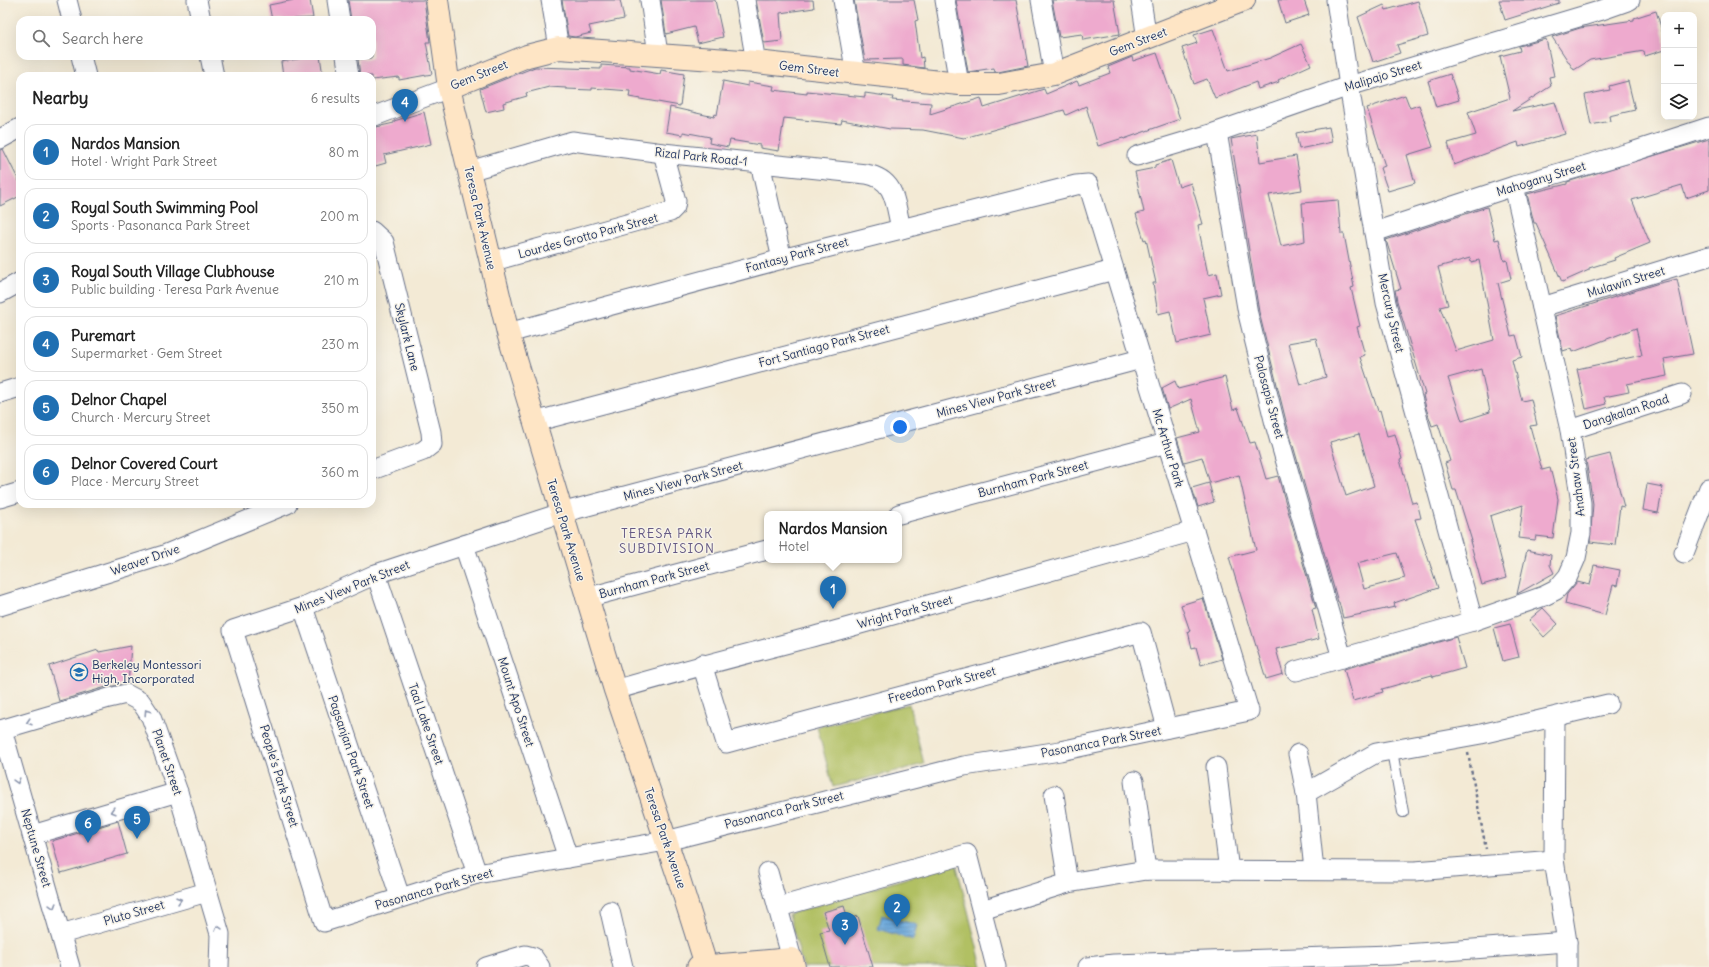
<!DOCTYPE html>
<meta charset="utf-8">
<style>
body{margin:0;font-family:Delius,sans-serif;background:#f2f2f2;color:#222}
.controls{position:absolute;right:12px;top:12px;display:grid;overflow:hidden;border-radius:8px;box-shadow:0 4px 16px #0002}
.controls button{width:36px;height:36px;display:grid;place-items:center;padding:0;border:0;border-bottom:1px solid #e0e0e0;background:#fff;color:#222;font:20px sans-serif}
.you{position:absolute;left:900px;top:427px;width:14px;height:14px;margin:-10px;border:3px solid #fff;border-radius:50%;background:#1a73e8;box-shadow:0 0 0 6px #1a73e833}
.badge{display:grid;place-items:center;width:26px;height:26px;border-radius:50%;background:#1f6fb2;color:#fff;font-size:13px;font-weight:700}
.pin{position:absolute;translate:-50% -33px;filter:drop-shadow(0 1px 2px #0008)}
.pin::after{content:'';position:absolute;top:21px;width:14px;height:12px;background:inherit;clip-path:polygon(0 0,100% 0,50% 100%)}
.popup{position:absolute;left:764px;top:511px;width:138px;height:52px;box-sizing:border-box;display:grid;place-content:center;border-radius:8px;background:#fff;filter:drop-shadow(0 1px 3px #0005);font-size:13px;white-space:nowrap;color:#767676}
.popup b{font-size:15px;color:#222}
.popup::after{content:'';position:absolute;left:50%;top:100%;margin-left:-8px;border:8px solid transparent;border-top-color:#fff}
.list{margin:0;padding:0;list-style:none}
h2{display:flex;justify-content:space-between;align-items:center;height:52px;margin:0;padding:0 16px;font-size:17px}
h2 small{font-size:13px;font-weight:400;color:#767676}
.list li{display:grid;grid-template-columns:26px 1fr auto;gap:12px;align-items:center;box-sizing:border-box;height:56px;margin:0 8px 8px;padding:0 8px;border:1px solid #e0e0e0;border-radius:12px}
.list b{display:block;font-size:15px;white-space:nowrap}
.list p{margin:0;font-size:13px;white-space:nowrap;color:#767676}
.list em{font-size:13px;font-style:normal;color:#767676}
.icon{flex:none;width:22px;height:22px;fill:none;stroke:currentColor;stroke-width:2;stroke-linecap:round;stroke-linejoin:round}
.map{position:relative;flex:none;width:1709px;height:967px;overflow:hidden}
.search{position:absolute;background:#fff;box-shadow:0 4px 16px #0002;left:16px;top:16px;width:360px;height:44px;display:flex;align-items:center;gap:10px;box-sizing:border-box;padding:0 14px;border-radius:12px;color:#767676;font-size:15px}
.panel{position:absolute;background:#fff;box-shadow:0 4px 16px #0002;left:16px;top:72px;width:360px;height:436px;border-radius:12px}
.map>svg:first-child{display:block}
</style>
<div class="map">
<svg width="1709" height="967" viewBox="0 0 1709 967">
<defs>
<pattern id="water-rules" width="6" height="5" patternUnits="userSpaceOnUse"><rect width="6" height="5" fill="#69a7db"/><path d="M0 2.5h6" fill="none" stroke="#5688b5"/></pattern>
</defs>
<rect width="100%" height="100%" fill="#f7f3e8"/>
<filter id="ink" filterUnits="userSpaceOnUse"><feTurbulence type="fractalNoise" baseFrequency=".025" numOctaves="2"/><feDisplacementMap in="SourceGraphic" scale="8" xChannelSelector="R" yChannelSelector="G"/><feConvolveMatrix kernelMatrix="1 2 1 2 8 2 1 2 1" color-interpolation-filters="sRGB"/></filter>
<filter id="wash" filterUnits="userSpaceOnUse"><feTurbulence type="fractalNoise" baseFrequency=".012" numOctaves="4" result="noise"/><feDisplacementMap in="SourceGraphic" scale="16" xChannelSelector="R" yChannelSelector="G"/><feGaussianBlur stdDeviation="0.9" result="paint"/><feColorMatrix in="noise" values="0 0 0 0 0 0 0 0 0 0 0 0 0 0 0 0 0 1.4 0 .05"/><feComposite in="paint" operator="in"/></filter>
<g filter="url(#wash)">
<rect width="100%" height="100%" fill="#f3ead5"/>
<g fill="#b1c063" stroke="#667860">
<path d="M 909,704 L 924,764 L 833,787 L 817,727 Z"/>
<path d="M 956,863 L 982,967 L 803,967 L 789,914 Z"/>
</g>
<path fill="url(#water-rules)" stroke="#426b9c" d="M 882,915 L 917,925 L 913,940 L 878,929 Z"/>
<g id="blocks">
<g fill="#eeaace" fill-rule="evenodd">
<path d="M 294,0 L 310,0 L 313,18 L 272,20 L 269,5 Z"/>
<path d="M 348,0 L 424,0 L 430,42 L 426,42 L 432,74 L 399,80 L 399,77 L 372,80 L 372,76 L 360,76 L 358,59 L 372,58 L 372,20 L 351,20 Z"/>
<path d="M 562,0 L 620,0 L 624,19 L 589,26 L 591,33 L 575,37 L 568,36 Z"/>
<path d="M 661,0 L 715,0 L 723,37 L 698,43 L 694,27 L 666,34 Z"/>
<path d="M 756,0 L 813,0 L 814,8 L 780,13 L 782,41 L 764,43 Z"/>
<path d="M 854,0 L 914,0 L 918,20 L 915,21 L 920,58 L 923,57 L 924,68 L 903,65 L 903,59 L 865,60 Z"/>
<path d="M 956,0 L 1016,0 L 1028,66 L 998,72 L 995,72 L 994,68 L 968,72 Z"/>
<path d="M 1052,0 L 1114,0 L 1120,34 L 1083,40 L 1082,34 L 1059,37 Z"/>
<path d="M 1278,0 L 1304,0 L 1309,15 L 1285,23 Z"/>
<path d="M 1499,0 L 1559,0 L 1559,3 L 1505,20 Z"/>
<path d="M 1418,1 L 1428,36 L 1397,45 L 1400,53 L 1373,62 L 1358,17 L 1384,5 L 1386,10 Z"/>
<path d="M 1656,11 L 1664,37 L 1664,50 L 1645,56 L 1644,51 L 1590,60 L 1574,70 L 1552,37 L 1580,28 L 1634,20 L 1634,18 Z"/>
<path d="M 1213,29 L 1228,71 L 1270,58 L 1301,44 L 1311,65 L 1278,80 L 1279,82 L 1258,89 L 1256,82 L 1215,98 L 1207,79 L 1194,84 L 1182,48 L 1197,43 L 1194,35 Z"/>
<path d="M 1546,39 L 1554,76 L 1549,77 L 1551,86 L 1512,111 L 1555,102 L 1565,134 L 1519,147 L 1518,142 L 1454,165 L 1448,143 L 1476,135 L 1468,112 L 1510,98 L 1500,56 L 1520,51 L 1519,46 Z"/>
<path d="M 1157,53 L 1180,119 L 1124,139 L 1123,138 L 1098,146 L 1086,106 L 1066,115 L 1064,110 L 964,138 L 923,130 L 890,129 L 842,120 L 841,124 L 784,118 L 779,151 L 760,148 L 760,145 L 730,140 L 728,147 L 709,143 L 710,137 L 683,132 L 683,135 L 666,132 L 670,107 L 714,117 L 715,114 L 717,115 L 723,81 L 748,86 L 748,82 L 774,86 L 773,90 L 807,94 L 807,91 L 865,97 L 865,93 L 893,97 L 892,100 L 931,103 L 930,114 L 981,98 L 984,108 L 1044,89 L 1046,94 L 1077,81 L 1079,85 L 1110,73 L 1108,67 L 1132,57 L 1133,61 Z"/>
<path d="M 314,56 L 320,56 L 323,76 L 283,76 L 281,62 Z"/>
<path d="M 601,65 L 630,67 L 630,69 L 660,74 L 661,70 L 684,74 L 680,106 L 629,97 L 630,91 L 592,88 L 592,90 L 566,89 L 566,88 L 549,87 L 526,93 L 527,96 L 503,103 L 504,108 L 486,112 L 480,89 L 535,67 L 601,69 Z"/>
<path d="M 1450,74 L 1459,100 L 1436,107 L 1428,81 Z"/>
<path d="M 1628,81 L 1635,110 L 1609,116 L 1610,121 L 1591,125 L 1585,95 L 1610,90 L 1609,86 Z"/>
<path d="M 1405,95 L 1410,108 L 1419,105 L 1433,147 L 1407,155 L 1415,183 L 1388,191 L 1380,168 L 1385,166 L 1367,108 Z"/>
<path d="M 424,112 L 431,144 L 384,155 L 386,163 L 372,167 L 372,128 L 394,123 L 394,121 Z"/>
<path d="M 1329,127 L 1332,142 L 1299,149 L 1296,133 Z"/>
<path d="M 1257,134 L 1260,162 L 1296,156 L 1302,190 L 1269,195 L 1281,246 L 1305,241 L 1302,203 L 1338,200 L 1341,234 L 1344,234 L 1354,287 L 1351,288 L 1360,326 L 1357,327 L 1365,355 L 1360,357 L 1378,411 L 1380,410 L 1387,436 L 1395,434 L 1402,459 L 1400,460 L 1412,503 L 1417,502 L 1421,518 L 1415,519 L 1438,588 L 1394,603 L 1395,607 L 1343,618 L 1339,602 L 1338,602 L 1286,421 L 1259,312 L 1231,139 ZM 1316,338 L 1326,377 L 1300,385 L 1288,343 ZM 1359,434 L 1374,486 L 1346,496 L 1330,442 ZM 1397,553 L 1405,578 L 1364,589 L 1357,563 Z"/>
<path d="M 1709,139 L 1709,190 L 1686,198 L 1682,185 L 1632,200 L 1650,243 L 1614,258 L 1615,260 L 1589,268 L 1589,270 L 1562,282 L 1536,223 L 1534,223 L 1527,194 L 1567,184 L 1567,182 Z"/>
<path d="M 3,149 L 20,183 L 20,196 L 0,206 L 0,150 Z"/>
<path d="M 1171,160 L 1179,187 L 1191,183 L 1203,224 L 1198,225 L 1208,275 L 1217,273 L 1221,294 L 1203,298 L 1211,335 L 1177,343 L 1170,311 L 1158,314 L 1153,283 L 1156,283 L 1146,239 L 1144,240 L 1136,214 L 1144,212 L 1135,172 L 1155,168 L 1155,165 Z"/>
<path d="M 1487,207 L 1495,240 L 1499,239 L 1504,261 L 1507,260 L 1511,279 L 1498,283 L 1511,336 L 1516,335 L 1522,357 L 1512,360 L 1522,401 L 1531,399 L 1537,425 L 1530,426 L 1542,470 L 1550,468 L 1558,499 L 1553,538 L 1536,536 L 1535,540 L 1519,538 L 1523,505 L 1490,516 L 1506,578 L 1482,585 L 1470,541 L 1472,541 L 1456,490 L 1453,490 L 1445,463 L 1450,461 L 1438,424 L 1432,426 L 1426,408 L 1423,395 L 1425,394 L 1397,301 L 1395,290 L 1401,289 L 1386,240 ZM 1470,258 L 1471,262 L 1479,260 L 1494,340 L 1456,351 L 1440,307 L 1448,305 L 1438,267 ZM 1481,369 L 1490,412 L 1462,421 L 1448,378 Z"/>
<path d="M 1677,279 L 1693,354 L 1664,359 L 1667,376 L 1627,384 L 1629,392 L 1604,397 L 1606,404 L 1586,409 L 1577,369 L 1642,355 L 1636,328 L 1573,352 L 1572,348 L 1563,351 L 1555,316 L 1656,284 Z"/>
<path d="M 1225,377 L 1233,410 L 1238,408 L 1250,443 L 1255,442 L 1266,479 L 1278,476 L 1316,608 L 1312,609 L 1319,639 L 1276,649 L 1283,674 L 1266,679 L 1229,557 L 1256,550 L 1239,475 L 1210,483 L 1202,457 L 1184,462 L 1177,438 L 1200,432 L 1191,399 L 1168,409 L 1162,388 L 1175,381 L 1178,389 Z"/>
<path d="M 1610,454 L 1624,507 L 1620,506 L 1615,545 L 1590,542 L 1593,504 L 1586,460 Z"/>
<path d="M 1209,483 L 1214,502 L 1198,507 L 1192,488 Z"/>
<path d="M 1647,484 L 1663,487 L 1658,513 L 1643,510 Z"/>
<path d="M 1527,550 L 1551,555 L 1550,565 L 1554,573 L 1517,594 Z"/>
<path d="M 1594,565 L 1620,570 L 1617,586 L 1613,585 L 1605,615 L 1565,604 L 1567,594 L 1577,582 L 1590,585 Z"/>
<path d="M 1203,598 L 1222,659 L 1201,665 L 1196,647 L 1192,648 L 1188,631 L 1190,631 L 1181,605 Z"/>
<path d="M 1543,608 L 1558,624 L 1544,637 L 1529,620 Z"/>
<path d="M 1510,624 L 1519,657 L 1503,661 L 1494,628 Z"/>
<path d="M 1456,637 L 1465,668 L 1433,677 L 1432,675 L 1382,689 L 1383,692 L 1353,701 L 1344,669 Z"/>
<path d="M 131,646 L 128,684 L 106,687 L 59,701 L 49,666 L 98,650 L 99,652 Z"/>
<path d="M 118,821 L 127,854 L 61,873 L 52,841 Z"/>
<path d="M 844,906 L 848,919 L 858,916 L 873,967 L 830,967 L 820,932 L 829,930 L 823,912 Z"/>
</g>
</g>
</g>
<g filter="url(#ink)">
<use href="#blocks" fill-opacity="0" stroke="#677088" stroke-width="1"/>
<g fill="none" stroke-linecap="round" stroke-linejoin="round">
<defs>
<path id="lane" d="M 1392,751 L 1403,812"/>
<g id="street">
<path d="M 67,0 L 72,20"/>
<path d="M 197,0 L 201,20"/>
<path d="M 337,0 L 340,20"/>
<path d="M 551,0 L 559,48"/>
<path d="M 650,0 L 658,54"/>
<path d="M 745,0 L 756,62"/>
<path d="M 843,0 L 856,74"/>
<path d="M 945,0 L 959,84"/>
<path d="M 1041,0 L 1054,74"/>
<path d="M 1141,0 L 1147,39"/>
<path d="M 1336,0 L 1349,86 L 1386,303 L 1473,621"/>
<path d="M 81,56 L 86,76"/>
<path d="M 210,56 L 214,76"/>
<path d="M 346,56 L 349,76"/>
<path d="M 372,117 L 449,88"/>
<path d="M 1217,132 L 1248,314 L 1275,424 L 1342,658"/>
<path d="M 0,139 L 20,128"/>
<path d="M 1137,156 L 1217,132 L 1349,86 L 1599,11 L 1630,0"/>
<path d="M 760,163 L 782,259"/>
<path d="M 469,171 L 572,141 L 663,153 L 866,174 C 896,179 895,203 901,229"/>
<path d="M 372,231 L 384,242 L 431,432 L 432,444 L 423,451 L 372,470"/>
<path d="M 1374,232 L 1514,186 L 1632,152 L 1709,127"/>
<path d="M 490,262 L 670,212 L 675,207 L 676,201 L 663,153"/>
<path d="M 0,293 L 20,282"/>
<path d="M 1542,307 L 1709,256"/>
<path d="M 508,333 L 782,259 L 1076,185 L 1088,184 L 1249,711 L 1060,751 L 964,766 L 666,841 L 477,874 L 324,922 L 233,630 L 303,607 L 376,574 L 561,513 L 1141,359"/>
<path d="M 0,393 L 20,387"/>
<path d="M 534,422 L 1114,270"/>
<path d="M 1570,430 L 1682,394"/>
<path d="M 0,498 L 20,492"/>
<path d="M 899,514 L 1167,443"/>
<path d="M 464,545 L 568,858"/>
<path d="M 1684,553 L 1709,488"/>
<path d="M 376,574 L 477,874"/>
<path d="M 586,598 L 767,550"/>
<path d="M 0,606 L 164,555 L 287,504"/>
<path d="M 303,607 L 400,897"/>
<path d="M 702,664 L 726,743 L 1141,632 L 1167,728"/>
<path d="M 1296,671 L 1473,621 L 1544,596 L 1556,590 L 1568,576 L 1576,558 L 1581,533 L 1581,503 L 1570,430 L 1514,186"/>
<path d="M 615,690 C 690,668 766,649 842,629 C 960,597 1077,564 1194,531"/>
<path d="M 1555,718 L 1554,860 L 1567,942 L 1567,967"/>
<path d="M 0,730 L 109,698 L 126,694 L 141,702 L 151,717 L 178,792 L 220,934 L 219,967"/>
<path d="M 2,730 L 70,967"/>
<path d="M 1298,754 L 1306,793 L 1314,870"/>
<path d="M 1216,767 L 1229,871"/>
<path d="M 1134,781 L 1146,870"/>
<path d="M 1306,793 L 1376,753 L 1481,734 L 1608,704"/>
<path d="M 1054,795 L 1068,883"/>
<path d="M 32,835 L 178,792"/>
<path d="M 768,872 L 792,959"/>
<path d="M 779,907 L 967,854 L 996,967"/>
<path d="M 982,910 L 1068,883 L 1146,870 L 1415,871 L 1554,860"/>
<path d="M 610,911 L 623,967"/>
<path d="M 61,934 L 207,892"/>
<path d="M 486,967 L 525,955 L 533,957 L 540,967"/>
<path d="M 1088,967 L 1114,964 L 1391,955 L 1567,942"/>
</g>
<g id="secondary">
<path d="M 437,0 L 449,88 L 508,333 L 615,690 L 679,879 L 706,965"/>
<path d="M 449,88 L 527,56 L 559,48 L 756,62 L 959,84 L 999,84 L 1054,74 L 1244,0"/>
<path d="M 698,967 L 792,959 L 794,967"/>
</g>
</defs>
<use href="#lane" stroke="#677088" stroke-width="12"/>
<use href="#street" stroke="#677088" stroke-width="21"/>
<use href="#secondary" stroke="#677088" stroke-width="24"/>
<path stroke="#677088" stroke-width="2.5" stroke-dasharray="3 3" stroke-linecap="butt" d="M 1468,753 L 1486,849"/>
<use href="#lane" stroke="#fff" stroke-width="10"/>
<use href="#street" stroke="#fff" stroke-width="19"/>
<use href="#secondary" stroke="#fee5c5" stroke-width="22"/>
</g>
<defs><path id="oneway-chevron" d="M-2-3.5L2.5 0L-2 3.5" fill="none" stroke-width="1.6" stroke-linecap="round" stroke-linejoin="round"/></defs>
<g stroke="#8d97ae">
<use href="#oneway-chevron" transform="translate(147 712) rotate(-123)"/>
<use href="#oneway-chevron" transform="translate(29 722) rotate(163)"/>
<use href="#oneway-chevron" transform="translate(17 781) rotate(74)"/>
<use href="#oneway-chevron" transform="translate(113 811) rotate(164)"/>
<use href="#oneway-chevron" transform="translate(179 900) rotate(-16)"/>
<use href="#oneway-chevron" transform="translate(53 906) rotate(74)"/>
<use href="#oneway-chevron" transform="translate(218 928) rotate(-106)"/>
</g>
</g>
<defs>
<symbol id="school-ring" viewBox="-11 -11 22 22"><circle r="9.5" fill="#f7f3e8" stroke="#1f6fb2" stroke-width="1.5"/><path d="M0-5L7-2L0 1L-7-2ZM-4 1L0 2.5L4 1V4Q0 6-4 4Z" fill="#1f6fb2"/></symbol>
</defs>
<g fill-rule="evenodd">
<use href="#school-ring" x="69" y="662" width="20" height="20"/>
</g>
<g text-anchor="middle" stroke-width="3" stroke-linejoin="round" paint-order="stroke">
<g font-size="12" fill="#1b2f5e" stroke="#f7f3e8">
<text transform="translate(1138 42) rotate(-21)" y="4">Gem Street</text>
<text transform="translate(809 69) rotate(7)" y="4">Gem Street</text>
<text transform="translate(479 75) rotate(-22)" y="4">Gem Street</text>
<text transform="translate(1383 76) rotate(-17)" y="4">Malipajo Street</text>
<text transform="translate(701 157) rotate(6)" y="4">Rizal Park Road-1</text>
<text transform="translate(1541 179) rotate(-17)" y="4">Mahogany Street</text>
<text transform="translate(480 218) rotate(77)" y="4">Teresa Park Avenue</text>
<text transform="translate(588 236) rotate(-15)" y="4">Lourdes Grotto Park Street</text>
<text transform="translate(797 255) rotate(-15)" y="4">Fantasy Park Street</text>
<text transform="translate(1626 282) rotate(-17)" y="4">Mulawin Street</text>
<text transform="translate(1391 313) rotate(77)" y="4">Mercury Street</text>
<text transform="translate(407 337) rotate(76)" y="4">Skylark Lane</text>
<text transform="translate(824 346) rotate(-15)" y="4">Fort Santiago Park Street</text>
<text transform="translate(1269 397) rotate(75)" y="4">Palosapis Street</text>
<text transform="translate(996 398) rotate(-15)" y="4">Mines View Park Street</text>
<text transform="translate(1626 412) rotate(-18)" y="4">Dangkalan Road</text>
<text transform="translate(1168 448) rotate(73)" y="4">Mc Arthur Park</text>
<text transform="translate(1576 477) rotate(-97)" y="4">Anahaw Street</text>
<text transform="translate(1033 479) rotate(-15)" y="4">Burnham Park Street</text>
<text transform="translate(683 481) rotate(-15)" y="4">Mines View Park Street</text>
<text transform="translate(566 530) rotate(73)" y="4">Teresa Park Avenue</text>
<text transform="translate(145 560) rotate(-19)" y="4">Weaver Drive</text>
<text transform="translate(654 580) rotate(-15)" y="4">Burnham Park Street</text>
<text transform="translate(352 587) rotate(-22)" y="4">Mines View Park Street</text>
<text transform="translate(905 612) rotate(-15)" y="4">Wright Park Street</text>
<text transform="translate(942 685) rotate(-15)" y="4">Freedom Park Street</text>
<text transform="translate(516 702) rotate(72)" y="4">Mount Apo Street</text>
<text transform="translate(426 724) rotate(71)" y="4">Taal Lake Street</text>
<text transform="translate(1101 742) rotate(-11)" y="4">Pasonanca Park Street</text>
<text transform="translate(351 752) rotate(71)" y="4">Pagsanjan Park Street</text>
<text transform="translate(167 762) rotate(71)" y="4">Planet Street</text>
<text transform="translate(279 776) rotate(73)" y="4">People's Park Street</text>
<text transform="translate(784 810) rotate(-14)" y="4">Pasonanca Park Street</text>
<text transform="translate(665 838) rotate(71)" y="4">Teresa Park Avenue</text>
<text transform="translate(36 848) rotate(74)" y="4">Neptune Street</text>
<text transform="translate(434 889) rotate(-16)" y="4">Pasonanca Park Street</text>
<text transform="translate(134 913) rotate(-16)" y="4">Pluto Street</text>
</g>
<g font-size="12" fill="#1b2f5e" stroke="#f7f3e8" text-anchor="start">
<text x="92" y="669">Berkeley Montessori<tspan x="92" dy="14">High, Incorporated</tspan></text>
</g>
<g font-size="13" letter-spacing="1" fill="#655a85" stroke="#f7f3e8">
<text x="667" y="538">TERESA PARK<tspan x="667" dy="15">SUBDIVISION</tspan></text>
</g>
</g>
</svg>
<div class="controls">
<button>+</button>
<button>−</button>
<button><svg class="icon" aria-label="layers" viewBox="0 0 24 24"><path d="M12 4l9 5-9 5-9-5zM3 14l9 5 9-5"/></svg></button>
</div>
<div class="you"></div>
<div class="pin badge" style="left:833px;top:609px">1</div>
<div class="popup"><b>Nardos Mansion</b>Hotel</div>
<div class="pin badge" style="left:897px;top:927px">2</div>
<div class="pin badge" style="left:845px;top:945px">3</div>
<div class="pin badge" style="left:405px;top:122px">4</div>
<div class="pin badge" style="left:137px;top:839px">5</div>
<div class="pin badge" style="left:88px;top:843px">6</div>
<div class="search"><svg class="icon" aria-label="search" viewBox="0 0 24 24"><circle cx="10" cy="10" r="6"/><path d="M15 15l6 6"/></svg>Search here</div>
<section class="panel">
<h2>Nearby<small>6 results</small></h2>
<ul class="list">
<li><span class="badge">1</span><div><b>Nardos Mansion</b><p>Hotel · Wright Park Street</p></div><em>80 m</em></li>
<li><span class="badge">2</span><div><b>Royal South Swimming Pool</b><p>Sports · Pasonanca Park Street</p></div><em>200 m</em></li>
<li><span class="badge">3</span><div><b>Royal South Village Clubhouse</b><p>Public building · Teresa Park Avenue</p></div><em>210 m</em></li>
<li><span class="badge">4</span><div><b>Puremart</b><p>Supermarket · Gem Street</p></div><em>230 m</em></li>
<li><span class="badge">5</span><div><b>Delnor Chapel</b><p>Church · Mercury Street</p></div><em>350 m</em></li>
<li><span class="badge">6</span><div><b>Delnor Covered Court</b><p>Place · Mercury Street</p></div><em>360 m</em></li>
</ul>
</section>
</div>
